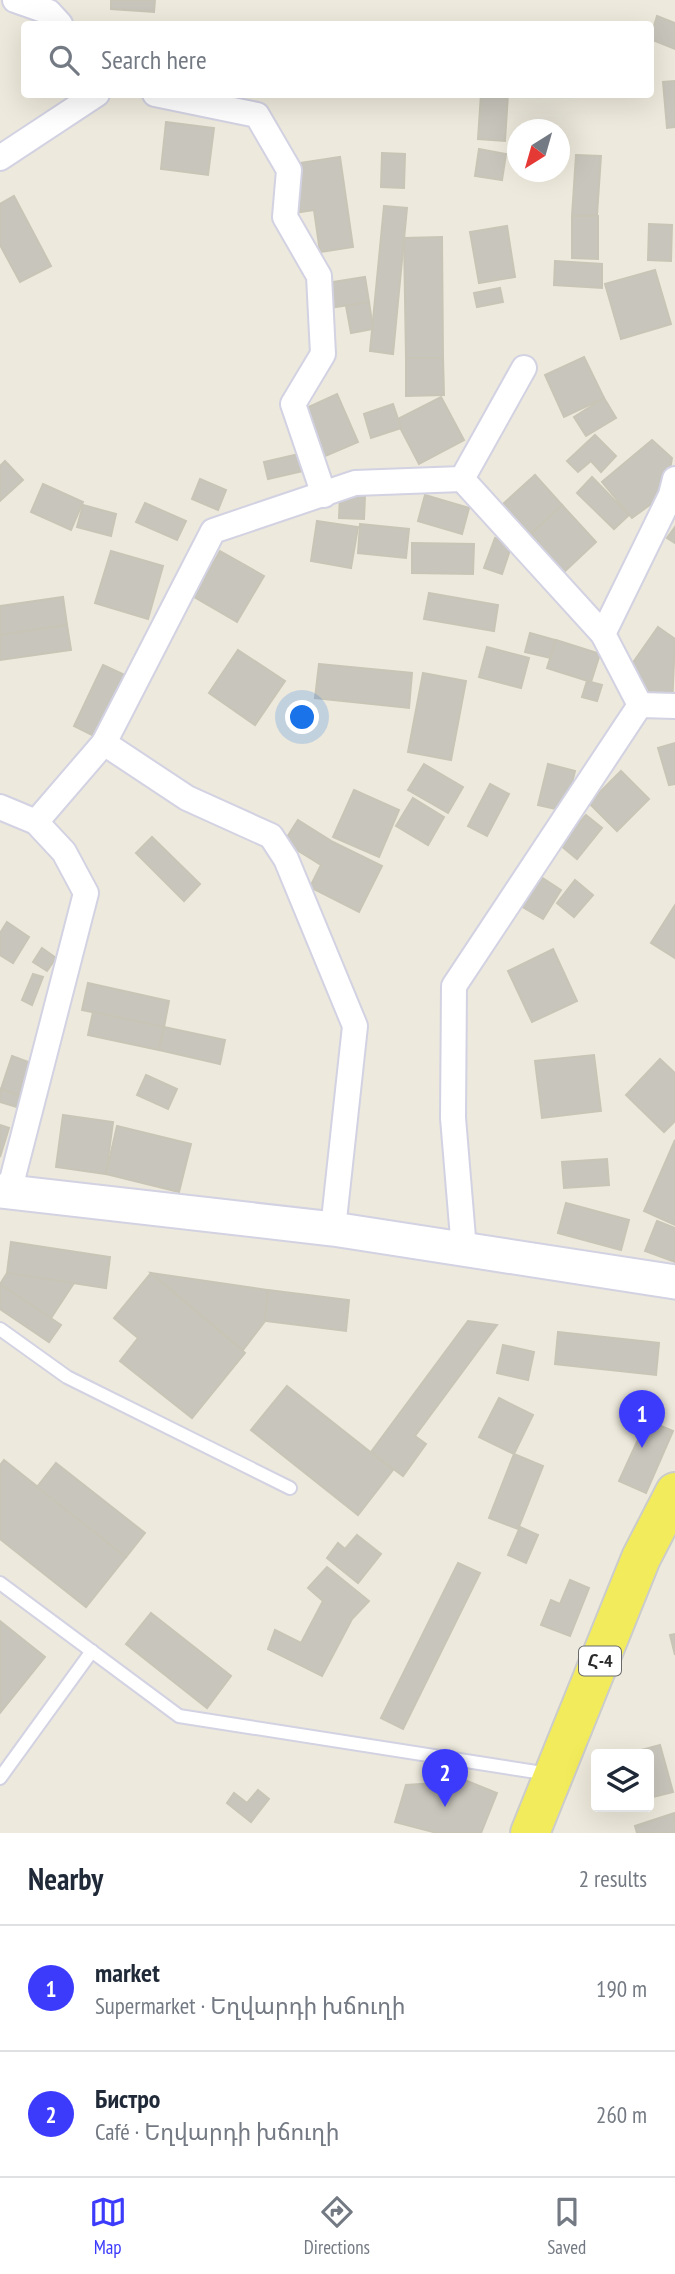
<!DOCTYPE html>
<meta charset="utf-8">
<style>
body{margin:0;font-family:"PT Sans Narrow","Noto Sans Armenian",sans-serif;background:#f6f6f7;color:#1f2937}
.controls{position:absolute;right:21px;bottom:21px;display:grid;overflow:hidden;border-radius:7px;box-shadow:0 7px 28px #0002}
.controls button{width:63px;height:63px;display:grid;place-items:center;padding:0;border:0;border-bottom:2px solid #e0e1e3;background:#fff;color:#1f2937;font:35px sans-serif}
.compass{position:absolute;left:507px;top:119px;width:63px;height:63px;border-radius:50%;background:#fff;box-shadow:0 7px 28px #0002;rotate:217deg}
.you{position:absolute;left:303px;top:718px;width:24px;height:24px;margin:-18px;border:5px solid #fff;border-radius:50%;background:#1a73e8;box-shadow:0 0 0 10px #1a73e833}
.badge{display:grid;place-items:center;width:46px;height:46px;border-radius:50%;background:#3c3bfb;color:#fff;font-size:23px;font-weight:700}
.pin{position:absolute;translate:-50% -58px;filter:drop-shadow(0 2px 4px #0008)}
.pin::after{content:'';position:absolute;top:37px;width:24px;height:21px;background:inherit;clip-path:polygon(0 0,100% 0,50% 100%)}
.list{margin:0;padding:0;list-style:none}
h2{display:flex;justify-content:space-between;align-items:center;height:91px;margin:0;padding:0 28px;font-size:30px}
h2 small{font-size:23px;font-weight:400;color:#747a83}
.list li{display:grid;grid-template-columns:46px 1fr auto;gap:21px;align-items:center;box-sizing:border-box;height:126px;padding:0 28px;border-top:2px solid #e0e1e3}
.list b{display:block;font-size:26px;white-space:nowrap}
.list p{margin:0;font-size:23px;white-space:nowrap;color:#747a83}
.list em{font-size:23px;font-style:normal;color:#747a83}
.icon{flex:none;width:38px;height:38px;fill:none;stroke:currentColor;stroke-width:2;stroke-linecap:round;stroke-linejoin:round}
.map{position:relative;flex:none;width:675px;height:1833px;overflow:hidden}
.search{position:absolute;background:#fff;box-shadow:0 7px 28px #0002;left:21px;right:21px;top:21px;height:77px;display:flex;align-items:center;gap:18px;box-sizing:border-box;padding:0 24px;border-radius:7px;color:#747a83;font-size:26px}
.sheet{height:343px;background:#fff}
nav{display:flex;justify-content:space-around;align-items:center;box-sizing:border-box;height:98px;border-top:2px solid #e0e1e3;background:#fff;font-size:19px;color:#747a83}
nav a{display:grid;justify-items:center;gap:4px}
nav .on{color:#3c3bfb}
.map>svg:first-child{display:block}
</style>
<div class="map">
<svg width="675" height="1833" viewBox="0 0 675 1833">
<rect width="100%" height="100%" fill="#ede9dc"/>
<g fill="#c8c5bc" stroke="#c8c5b6" stroke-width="2">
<path d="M 111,0 L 155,0 L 154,12 L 111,9 Z"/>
<path d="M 657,16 L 675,23 L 675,49 L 650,39 Z"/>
<path d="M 675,81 L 675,127 L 667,128 L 663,82 Z"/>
<path d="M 481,94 L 508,94 L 505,141 L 478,139 Z"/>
<path d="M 166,122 L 214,128 L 208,175 L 161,169 Z"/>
<path d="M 479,149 L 506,154 L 502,180 L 475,176 Z"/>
<path d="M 382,153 L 405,154 L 404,188 L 381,187 Z"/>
<path d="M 576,155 L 601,156 L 597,215 L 572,216 Z"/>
<path d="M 340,157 L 353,247 L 320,252 L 314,210 L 300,212 L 293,164 Z"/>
<path d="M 14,196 L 51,266 L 20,282 L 0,245 L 0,204 Z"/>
<path d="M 384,206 L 407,208 L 393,354 L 370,351 Z"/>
<path d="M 572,216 L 598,216 L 598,259 L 572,258 Z"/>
<path d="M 649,224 L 672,225 L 671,261 L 648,260 Z"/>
<path d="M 507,226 L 515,277 L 479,283 L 470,232 Z"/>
<path d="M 442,237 L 443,358 L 406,358 L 404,238 Z"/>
<path d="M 555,261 L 602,264 L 602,288 L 554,285 Z"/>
<path d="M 655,270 L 671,324 L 621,339 L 605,284 Z"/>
<path d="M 365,277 L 369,302 L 329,308 L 326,283 Z"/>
<path d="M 500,288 L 503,302 L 477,307 L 474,293 Z"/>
<path d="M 369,302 L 373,329 L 351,333 L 346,306 Z"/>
<path d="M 584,357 L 604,398 L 564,417 L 545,375 Z"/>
<path d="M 406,358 L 443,358 L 444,395 L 406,396 Z"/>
<path d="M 337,394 L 358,442 L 323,457 L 302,410 Z"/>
<path d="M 441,397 L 464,440 L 419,464 L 396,420 Z"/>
<path d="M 604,398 L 616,418 L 586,436 L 574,417 Z"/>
<path d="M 393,404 L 401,428 L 371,438 L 364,414 Z"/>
<path d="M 595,435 L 616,456 L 601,472 L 591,461 L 578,472 L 567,461 Z"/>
<path d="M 652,440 L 672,458 L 666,493 L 632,518 L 602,482 Z"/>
<path d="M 299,454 L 303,471 L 268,479 L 264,462 Z"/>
<path d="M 5,461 L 23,480 L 0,501 L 0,466 Z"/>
<path d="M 535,475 L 562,505 L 531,534 L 503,504 Z"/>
<path d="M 592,477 L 629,515 L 614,529 L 577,493 Z"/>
<path d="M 200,479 L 226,490 L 218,510 L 192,499 Z"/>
<path d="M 43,484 L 83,502 L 71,530 L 31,512 Z"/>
<path d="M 340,495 L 365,496 L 364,519 L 339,518 Z"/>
<path d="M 425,495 L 469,508 L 462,534 L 418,521 Z"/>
<path d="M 145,503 L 186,521 L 177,540 L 136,522 Z"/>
<path d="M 83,505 L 116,514 L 111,536 L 77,527 Z"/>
<path d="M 562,505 L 596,542 L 564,572 L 531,534 Z"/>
<path d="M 317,521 L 358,527 L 351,568 L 311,561 Z"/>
<path d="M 360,524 L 409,529 L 406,558 L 358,553 Z"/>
<path d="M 675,527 L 675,543 L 667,538 Z"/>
<path d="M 495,538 L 512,544 L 502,574 L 484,568 Z"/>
<path d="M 412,543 L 474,544 L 473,574 L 412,573 Z"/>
<path d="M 111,551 L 163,566 L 148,619 L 95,603 Z"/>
<path d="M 220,551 L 264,576 L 237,622 L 194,597 Z"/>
<path d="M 429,593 L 498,605 L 494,631 L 424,619 Z"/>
<path d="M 63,597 L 67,625 L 0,635 L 0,606 Z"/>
<path d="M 67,625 L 71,650 L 0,660 L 0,635 Z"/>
<path d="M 658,627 L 675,639 L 672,707 L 625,674 Z"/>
<path d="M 530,633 L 555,640 L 551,658 L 525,652 Z"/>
<path d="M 556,640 L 600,654 L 591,682 L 547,668 Z"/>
<path d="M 487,647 L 529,658 L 521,688 L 479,677 Z"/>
<path d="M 238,650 L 285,681 L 255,725 L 209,693 Z"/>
<path d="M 319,664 L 412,673 L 409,708 L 315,698 Z"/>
<path d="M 103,665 L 129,677 L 100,739 L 74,726 Z"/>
<path d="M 423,673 L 466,681 L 451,760 L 408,752 Z"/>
<path d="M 587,681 L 602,685 L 597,701 L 582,697 Z"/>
<path d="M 675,743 L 675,784 L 669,785 L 658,748 Z"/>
<path d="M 424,764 L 463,787 L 448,813 L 408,790 Z"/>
<path d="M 548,764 L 575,771 L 565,811 L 538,805 Z"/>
<path d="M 621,771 L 649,799 L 617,831 L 589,803 Z"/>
<path d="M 490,784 L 509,794 L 487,836 L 468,826 Z"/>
<path d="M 354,790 L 399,810 L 379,857 L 333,837 Z"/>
<path d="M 413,798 L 444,817 L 428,845 L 396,826 Z"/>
<path d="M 586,815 L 602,828 L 577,859 L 560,845 Z"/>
<path d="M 298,820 L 333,842 L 382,866 L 359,912 L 310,887 L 321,865 L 284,842 Z"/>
<path d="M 152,837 L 200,884 L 184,901 L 136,853 Z"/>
<path d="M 538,875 L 561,890 L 543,919 L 519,905 Z"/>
<path d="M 575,880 L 593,895 L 574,917 L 557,903 Z"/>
<path d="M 675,905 L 675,958 L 651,943 Z"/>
<path d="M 7,922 L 29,937 L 13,963 L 0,955 L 0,933 Z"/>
<path d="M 42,948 L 56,958 L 47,971 L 33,962 Z"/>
<path d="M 553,949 L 577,1001 L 532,1022 L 508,971 Z"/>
<path d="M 33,974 L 43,977 L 32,1005 L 22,1000 Z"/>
<path d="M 88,983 L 169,1001 L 164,1027 L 82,1010 Z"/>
<path d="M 93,1012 L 164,1027 L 159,1050 L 88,1035 Z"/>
<path d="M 164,1027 L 225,1040 L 220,1064 L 159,1050 Z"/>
<path d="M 594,1055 L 601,1111 L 542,1118 L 535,1061 Z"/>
<path d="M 12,1056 L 34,1064 L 23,1097 L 1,1089 Z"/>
<path d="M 660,1059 L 675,1073 L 675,1121 L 664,1132 L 626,1095 Z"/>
<path d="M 146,1075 L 177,1089 L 168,1109 L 137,1095 Z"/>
<path d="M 1,1089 L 23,1097 L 20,1108 L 0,1102 Z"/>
<path d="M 63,1115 L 113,1122 L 106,1174 L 56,1167 Z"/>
<path d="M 0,1125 L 9,1128 L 0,1157 Z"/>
<path d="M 117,1126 L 191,1144 L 179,1192 L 106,1174 Z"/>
<path d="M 675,1140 L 675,1225 L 644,1211 Z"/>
<path d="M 607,1159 L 609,1185 L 564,1188 L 562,1162 Z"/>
<path d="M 566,1203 L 629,1220 L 621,1250 L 558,1233 Z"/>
<path d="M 657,1221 L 675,1228 L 675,1262 L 645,1251 Z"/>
<path d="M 11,1242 L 110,1257 L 106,1288 L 7,1273 Z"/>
<path d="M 7,1273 L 74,1283 L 51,1318 L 0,1284 Z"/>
<path d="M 151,1273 L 245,1353 L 192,1418 L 120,1361 L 138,1338 L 114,1318 Z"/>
<path d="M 151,1273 L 268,1290 L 265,1321 L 243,1350 Z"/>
<path d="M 0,1284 L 61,1325 L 49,1342 L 0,1309 Z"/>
<path d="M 268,1290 L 349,1300 L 346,1331 L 265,1321 Z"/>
<path d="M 468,1321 L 497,1325 L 415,1436 L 426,1444 L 403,1476 L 371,1452 Z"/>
<path d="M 558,1332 L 659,1343 L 656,1375 L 555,1364 Z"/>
<path d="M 503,1345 L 534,1352 L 528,1380 L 497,1373 Z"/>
<path d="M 287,1386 L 393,1470 L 358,1515 L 251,1430 Z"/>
<path d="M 499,1398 L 533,1415 L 514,1454 L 479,1437 Z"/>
<path d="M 647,1420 L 673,1431 L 646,1493 L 619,1481 Z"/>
<path d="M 514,1454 L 543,1466 L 518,1529 L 489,1518 Z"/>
<path d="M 4,1460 L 126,1557 L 86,1607 L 0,1539 L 0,1465 Z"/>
<path d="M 56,1463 L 145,1533 L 126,1557 L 37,1487 Z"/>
<path d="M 520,1527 L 538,1535 L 526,1563 L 508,1555 Z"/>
<path d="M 357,1535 L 381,1554 L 358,1583 L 327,1558 L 338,1543 L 345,1549 Z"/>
<path d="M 458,1563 L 480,1573 L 403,1729 L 381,1718 Z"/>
<path d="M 327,1567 L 369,1601 L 352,1619 L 322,1676 L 268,1649 L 275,1630 L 301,1643 L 323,1601 L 308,1588 Z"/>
<path d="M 570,1580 L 589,1588 L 570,1636 L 541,1625 L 551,1600 L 560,1604 Z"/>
<path d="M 151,1613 L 231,1676 L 207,1708 L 126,1644 Z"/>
<path d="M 0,1621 L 45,1657 L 0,1713 Z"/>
<path d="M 675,1634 L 675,1655 L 670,1635 Z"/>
<path d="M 660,1745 L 673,1792 L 649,1798 L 649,1754 L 634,1752 Z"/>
<path d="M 467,1781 L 497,1793 L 481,1833 L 437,1833 L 395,1822 L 406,1785 Z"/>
<path d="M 258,1790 L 269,1799 L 251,1822 L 227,1803 L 234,1793 L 247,1803 Z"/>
<path d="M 674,1813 L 675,1833 L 637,1833 L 635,1826 Z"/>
</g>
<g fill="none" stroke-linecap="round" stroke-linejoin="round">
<defs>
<g id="lane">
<path d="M 0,1329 L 67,1377 L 290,1488"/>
<path d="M 0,1583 L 179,1716 L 549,1774"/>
<path d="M 0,1778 L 92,1651"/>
</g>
<g id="street">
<path d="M 15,0 L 49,12 L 60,24"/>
<path d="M 155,94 L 257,115 L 289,170 L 285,217 L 319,276 L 323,354 L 293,404 L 324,495"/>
<path d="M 0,158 L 97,94"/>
<path d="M 462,479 L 603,634 L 640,705 L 454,986 L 453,1118 L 464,1250"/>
<path d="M 603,634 L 671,495 L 675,479"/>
<path d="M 640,705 L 675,706"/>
<path d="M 104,743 L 187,798 L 271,836 L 286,859 L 355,1026 L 333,1229"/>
<path d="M 0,807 L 36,822 L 64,852 L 86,893 L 9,1192"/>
<path d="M 36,822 L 104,743 L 213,531 L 355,483 L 462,479 L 524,368"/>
</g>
<path id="secondary" d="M 0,1191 L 333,1229 L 675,1282"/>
<path id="primary" d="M 530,1833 L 641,1558 L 675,1492"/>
</defs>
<use href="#lane" stroke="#d2d2e3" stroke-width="16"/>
<use href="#street" stroke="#d2d2e3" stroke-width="28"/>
<use href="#secondary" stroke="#d2d2e3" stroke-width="37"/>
<use href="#primary" stroke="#ccc" stroke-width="42"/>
<use href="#lane" stroke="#fff" stroke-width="12"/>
<use href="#street" stroke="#fff" stroke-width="24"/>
<use href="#secondary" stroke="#fff" stroke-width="33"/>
<use href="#primary" stroke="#f2ec5c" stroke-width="38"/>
</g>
<g text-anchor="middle" stroke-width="6" stroke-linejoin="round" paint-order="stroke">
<rect fill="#fff" stroke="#6a6a6a" stroke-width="2" x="579" y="1646.5" width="42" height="29" rx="5"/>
<g font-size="18" font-weight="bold" fill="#2a2a2a">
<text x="600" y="1667">Հ-4</text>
</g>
</g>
</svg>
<div class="controls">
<button><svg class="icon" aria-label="layers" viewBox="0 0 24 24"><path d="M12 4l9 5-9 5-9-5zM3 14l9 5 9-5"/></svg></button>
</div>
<svg class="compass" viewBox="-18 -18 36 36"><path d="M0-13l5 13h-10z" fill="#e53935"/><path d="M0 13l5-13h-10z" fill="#747a83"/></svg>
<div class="you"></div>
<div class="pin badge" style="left:642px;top:1448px">1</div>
<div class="pin badge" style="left:445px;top:1807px">2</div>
<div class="search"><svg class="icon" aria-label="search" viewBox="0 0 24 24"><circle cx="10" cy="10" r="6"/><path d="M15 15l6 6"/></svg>Search here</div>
</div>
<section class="sheet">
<h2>Nearby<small>2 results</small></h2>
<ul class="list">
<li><span class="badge">1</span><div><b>market</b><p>Supermarket · Եղվարդի խճուղի</p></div><em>190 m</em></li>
<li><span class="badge">2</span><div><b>Бистро</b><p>Café · Եղվարդի խճուղի</p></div><em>260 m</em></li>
</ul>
</section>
<nav>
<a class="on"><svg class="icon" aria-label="map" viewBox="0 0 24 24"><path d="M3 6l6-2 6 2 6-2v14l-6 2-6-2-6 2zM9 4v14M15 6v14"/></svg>Map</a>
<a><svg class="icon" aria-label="directions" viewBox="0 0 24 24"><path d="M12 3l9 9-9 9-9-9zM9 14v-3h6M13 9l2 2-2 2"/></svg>Directions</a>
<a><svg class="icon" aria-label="saved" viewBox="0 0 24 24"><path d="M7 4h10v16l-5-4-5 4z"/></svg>Saved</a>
</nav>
